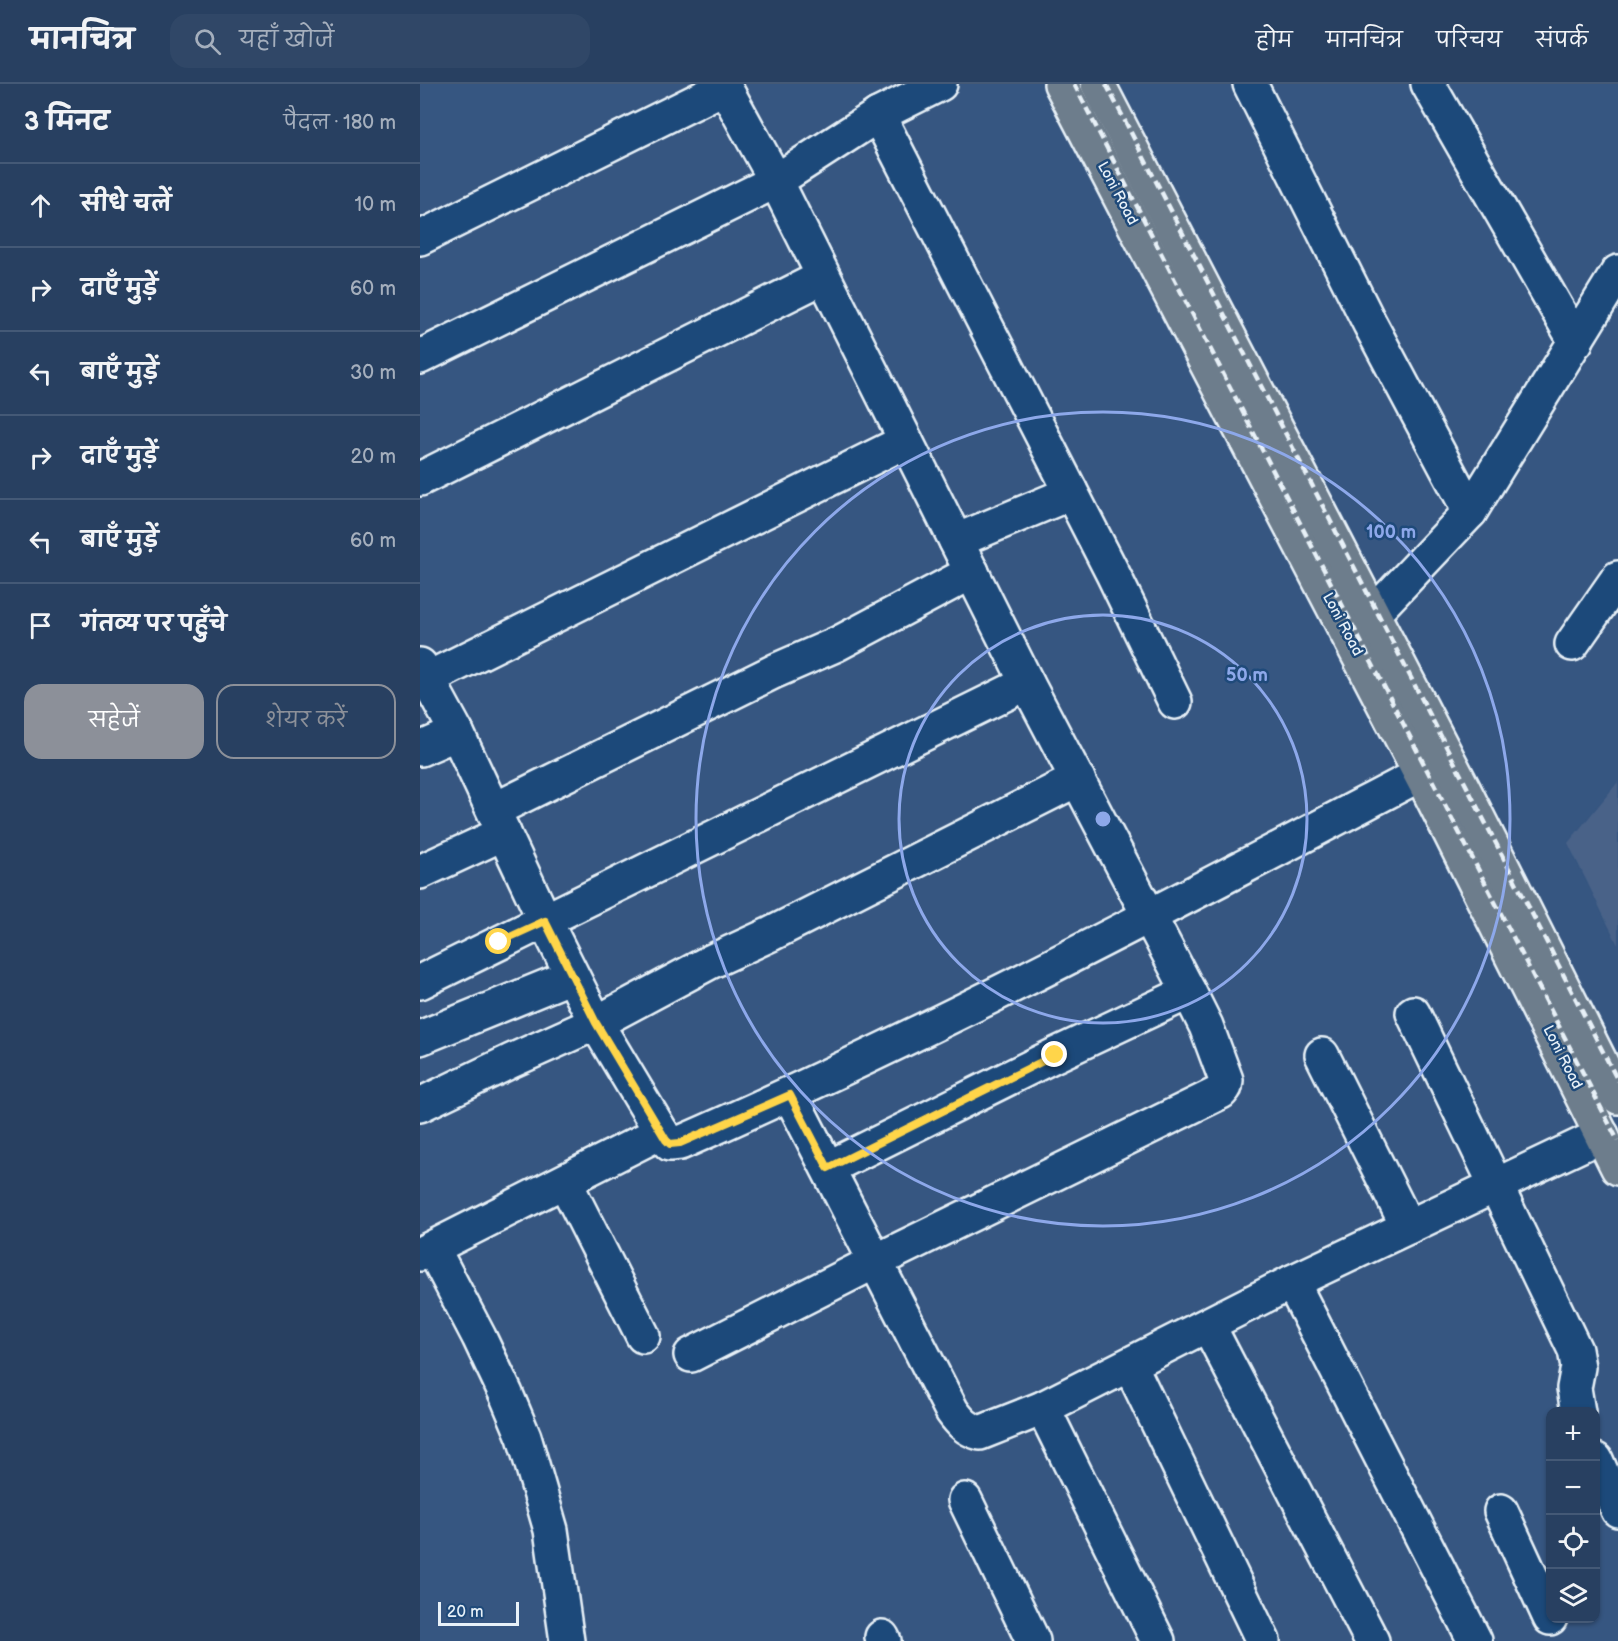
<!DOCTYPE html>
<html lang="hi">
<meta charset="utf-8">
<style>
body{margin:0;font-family:"Balsamiq Sans","Playpen Sans Deva",sans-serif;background:#304767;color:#f1f3f6}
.controls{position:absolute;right:18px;bottom:18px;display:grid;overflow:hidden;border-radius:12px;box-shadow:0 2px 4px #0004}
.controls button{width:54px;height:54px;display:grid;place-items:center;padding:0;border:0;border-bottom:2px solid #445976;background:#284061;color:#f1f3f6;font:30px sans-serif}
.scale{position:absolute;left:18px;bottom:15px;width:81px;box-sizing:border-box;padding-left:6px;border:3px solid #e8f1f8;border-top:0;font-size:16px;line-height:21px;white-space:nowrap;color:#e8f1f8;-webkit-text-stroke:4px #1f4a7a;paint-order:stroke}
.stop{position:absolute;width:18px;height:18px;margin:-14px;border:4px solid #ffd54a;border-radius:50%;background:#fff}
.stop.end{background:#ffd54a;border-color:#fff;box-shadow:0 2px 6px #0008}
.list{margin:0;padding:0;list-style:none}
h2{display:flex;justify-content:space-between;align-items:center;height:78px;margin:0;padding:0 24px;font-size:26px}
h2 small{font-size:20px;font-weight:400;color:#a5afbd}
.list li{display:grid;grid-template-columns:39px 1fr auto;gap:18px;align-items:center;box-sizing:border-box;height:84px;padding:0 24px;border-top:2px solid #445976}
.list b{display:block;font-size:22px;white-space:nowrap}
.list em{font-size:20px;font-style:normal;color:#a5afbd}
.actions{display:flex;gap:12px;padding:18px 24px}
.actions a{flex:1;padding:14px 0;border:2px solid #8c9099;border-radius:18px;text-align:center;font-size:21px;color:#8c9099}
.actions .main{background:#8c9099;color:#fff}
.icon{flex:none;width:33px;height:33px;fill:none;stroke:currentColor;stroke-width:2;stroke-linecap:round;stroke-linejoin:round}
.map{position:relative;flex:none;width:1198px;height:1557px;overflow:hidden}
header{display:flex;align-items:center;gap:36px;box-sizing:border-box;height:84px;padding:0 30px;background:#284061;border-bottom:2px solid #445976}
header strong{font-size:28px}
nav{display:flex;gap:33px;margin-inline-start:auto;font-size:21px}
.search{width:420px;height:54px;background:#304767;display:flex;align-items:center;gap:15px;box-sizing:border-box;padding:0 21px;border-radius:18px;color:#a5afbd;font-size:22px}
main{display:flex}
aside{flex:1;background:#284061}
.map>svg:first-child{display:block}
</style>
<header>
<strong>मानचित्र</strong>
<div class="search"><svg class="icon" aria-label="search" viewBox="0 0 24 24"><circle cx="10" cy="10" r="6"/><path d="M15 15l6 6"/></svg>यहाँ खोजें</div>
<nav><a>होम</a><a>मानचित्र</a><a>परिचय</a><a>संपर्क</a></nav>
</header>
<main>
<aside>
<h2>3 मिनट<small>पैदल · 180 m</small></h2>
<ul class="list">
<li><svg class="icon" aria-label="ahead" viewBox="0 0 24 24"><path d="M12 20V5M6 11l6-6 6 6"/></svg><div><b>सीधे चलें</b></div><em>10 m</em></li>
<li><svg class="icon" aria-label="right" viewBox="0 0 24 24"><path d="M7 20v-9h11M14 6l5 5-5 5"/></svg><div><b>दाएँ मुड़ें</b></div><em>60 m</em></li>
<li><svg class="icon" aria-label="left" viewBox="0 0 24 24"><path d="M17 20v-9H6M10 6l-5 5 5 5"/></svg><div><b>बाएँ मुड़ें</b></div><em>30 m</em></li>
<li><svg class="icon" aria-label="right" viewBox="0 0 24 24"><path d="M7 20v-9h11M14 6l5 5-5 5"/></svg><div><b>दाएँ मुड़ें</b></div><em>20 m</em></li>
<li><svg class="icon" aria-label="left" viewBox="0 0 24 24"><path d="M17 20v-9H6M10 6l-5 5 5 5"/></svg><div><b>बाएँ मुड़ें</b></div><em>60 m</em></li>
<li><svg class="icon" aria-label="arrive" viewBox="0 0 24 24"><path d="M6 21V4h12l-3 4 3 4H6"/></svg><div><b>गंतव्य पर पहुँचे</b></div></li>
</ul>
<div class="actions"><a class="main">सहेजें</a><a>शेयर करें</a></div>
</aside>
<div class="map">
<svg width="1198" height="1557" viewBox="0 0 1198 1557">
<rect width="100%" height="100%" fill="#365681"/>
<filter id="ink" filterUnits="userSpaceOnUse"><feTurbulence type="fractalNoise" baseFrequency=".0167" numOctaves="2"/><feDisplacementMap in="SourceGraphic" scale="12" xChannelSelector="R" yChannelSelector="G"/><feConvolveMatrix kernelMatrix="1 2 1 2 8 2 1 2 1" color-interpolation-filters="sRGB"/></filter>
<g filter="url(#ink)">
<path fill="#496288" d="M 1198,698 L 1198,861 L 1148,759 Z"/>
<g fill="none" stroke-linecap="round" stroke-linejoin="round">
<defs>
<g id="minor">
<path d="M 830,0 L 950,240 L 1050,428"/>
<path d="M 1008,0 L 1156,258"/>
<path d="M 458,31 L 650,406 L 634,416 L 536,457"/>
<path d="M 0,154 L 305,3"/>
<path d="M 0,273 L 356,97 L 458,31 L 520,0"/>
<path d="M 0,395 L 403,193"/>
<path d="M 650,406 L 693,490 L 755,618"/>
<path d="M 953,530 L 1050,428 L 1198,188"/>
<path d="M 1152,560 L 1198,494"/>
<path d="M 0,581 L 37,649 L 125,837 L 176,939 L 246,1056 L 250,1060 L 260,1059 C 513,948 757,818 1001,690"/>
<path d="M 7,595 L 486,357"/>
<path d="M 0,665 L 37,649"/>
<path d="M 74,726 L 355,587 L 417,560 L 552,488"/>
<path d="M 0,788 L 84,749"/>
<path d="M 0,898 L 607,599"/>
<path d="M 993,929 L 1155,1266 L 1158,1283 L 1154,1304 L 1158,1328"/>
<path d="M 0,954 L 152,892"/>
<path d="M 902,971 L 988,1143"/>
<path d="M 370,1011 L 532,1327 C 540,1338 546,1345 560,1349 L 623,1324 L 872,1198 L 1182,1051"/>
<path d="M 0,1021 L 91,977 L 176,939 L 290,878 L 351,850 L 658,695"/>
<path d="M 408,1084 L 635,971 L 769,908"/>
<path d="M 145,1098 L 223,1252"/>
<path d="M 13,1165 L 59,1253 L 86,1310 L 104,1353 L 131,1446 L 147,1557"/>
<path d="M 0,1170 L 241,1048"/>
<path d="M 872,1198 L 1055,1557"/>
<path d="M 788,1241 L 952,1557"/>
<path d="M 271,1271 L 456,1177 L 801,1008 L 805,1003 L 806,996 L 786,942 L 769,908 L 607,599 L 356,97 L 303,0"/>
<path d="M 710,1281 L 843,1557"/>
<path d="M 623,1324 L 738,1557"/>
<path d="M 1176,1376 L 1198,1426"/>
<path d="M 545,1416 L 613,1557"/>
<path d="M 1081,1427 L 1130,1534"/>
<path d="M 462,1553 L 464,1557"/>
</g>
<g id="highway">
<path d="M 641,0 L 1006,701 L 1198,1084"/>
<path d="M 678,0 L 1044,706 L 1198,1013"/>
</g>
</defs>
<use href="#minor" stroke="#e8f1f8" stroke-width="38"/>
<use href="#highway" stroke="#e8f1f8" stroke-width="38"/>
<use href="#minor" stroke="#1f4a7a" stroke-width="33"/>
<use href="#highway" stroke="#6d7d8c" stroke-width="33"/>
<g stroke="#e8f1f8" stroke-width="4.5" stroke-dasharray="9 4.5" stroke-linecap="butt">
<path d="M 654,0 L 1198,1057"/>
<path d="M 686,0 L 1198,997"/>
</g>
</g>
</g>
<g fill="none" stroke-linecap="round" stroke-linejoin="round" filter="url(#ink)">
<path stroke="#ffd54a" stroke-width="8" d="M 79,858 L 125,837 L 176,939 L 246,1056 L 250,1060 L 260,1059 L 370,1011 L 408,1084 L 635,971"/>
</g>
<g fill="none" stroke="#8da8ea" stroke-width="3">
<circle cx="683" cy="735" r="204"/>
<circle cx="683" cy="735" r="407"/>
</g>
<g text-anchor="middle" stroke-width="5" stroke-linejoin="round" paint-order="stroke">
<g font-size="15" fill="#e8f1f8" stroke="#1f4a7a">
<text transform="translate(698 109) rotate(62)" y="5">Loni Road</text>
<text transform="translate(923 540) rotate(62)" y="5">Loni Road</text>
<text transform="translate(1143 973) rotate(63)" y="5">Loni Road</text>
</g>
</g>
<circle cx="683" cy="735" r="9" fill="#8da8ea" stroke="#1f4a7a" stroke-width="3"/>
<g font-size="18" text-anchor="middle" font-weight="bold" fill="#8da8ea" stroke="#1f4a7a" stroke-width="5" stroke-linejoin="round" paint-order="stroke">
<text x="971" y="454">100 m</text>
<text x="827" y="597">50 m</text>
</g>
</svg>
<div class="controls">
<button>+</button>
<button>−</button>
<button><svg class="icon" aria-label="locate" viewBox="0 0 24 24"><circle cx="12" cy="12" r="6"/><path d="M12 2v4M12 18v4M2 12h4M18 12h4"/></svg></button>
<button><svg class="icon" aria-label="layers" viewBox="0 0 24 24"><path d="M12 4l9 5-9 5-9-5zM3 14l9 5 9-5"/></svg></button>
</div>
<div class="scale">20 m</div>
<div class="stop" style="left:79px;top:858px"></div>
<div class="stop end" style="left:635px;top:971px"></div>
</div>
</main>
